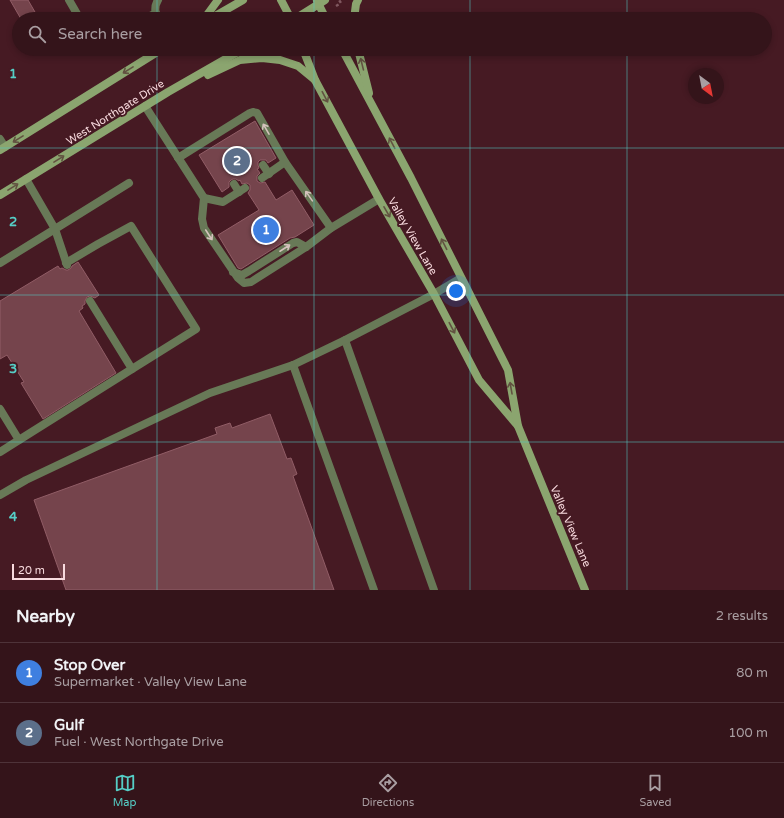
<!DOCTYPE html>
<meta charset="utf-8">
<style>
body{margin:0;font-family:"Varela Round",sans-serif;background:#3c1d23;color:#f1f3f6}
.compass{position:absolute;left:688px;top:68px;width:36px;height:36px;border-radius:50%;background:#34141a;box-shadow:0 2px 6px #0003;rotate:148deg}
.scale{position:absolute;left:12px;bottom:10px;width:53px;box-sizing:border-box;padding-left:4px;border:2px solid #f8dade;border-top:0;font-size:11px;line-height:14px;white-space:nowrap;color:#f8dade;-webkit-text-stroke:3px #461a23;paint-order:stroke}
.you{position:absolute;left:456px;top:291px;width:14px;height:14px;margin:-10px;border:3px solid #fff;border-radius:50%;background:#1a73e8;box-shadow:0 0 0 6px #1a73e833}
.badge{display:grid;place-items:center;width:26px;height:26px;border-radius:50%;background:#55cec6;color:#fff;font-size:13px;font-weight:700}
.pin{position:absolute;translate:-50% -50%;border:2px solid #fff;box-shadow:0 1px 4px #0006}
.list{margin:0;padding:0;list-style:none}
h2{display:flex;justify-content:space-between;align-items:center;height:52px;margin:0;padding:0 16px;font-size:17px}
h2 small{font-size:13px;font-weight:400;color:#a99ea2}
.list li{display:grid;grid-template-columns:26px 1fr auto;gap:12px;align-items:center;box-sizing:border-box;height:60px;padding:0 16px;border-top:1px solid #4e3339}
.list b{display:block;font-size:15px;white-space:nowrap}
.list p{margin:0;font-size:13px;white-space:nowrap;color:#a99ea2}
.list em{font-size:13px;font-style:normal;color:#a99ea2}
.icon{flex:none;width:22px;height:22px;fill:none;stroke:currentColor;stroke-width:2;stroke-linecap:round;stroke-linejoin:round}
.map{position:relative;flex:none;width:784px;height:590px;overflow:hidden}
.search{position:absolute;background:#34141a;box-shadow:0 2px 6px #0003;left:12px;right:12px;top:12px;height:44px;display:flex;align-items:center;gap:10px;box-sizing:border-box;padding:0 14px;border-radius:22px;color:#a99ea2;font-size:15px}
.sheet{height:172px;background:#34141a}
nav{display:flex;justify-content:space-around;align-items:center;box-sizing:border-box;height:56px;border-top:1px solid #4e3339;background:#34141a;font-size:11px;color:#a99ea2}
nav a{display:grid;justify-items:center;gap:2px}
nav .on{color:#55cec6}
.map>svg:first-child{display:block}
</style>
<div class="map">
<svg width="784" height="590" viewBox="0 0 784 590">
<rect width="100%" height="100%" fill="#461a23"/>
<g fill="#75444c" stroke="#915d66">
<path d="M 10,0 L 28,0 L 39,19 L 21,19 Z"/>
<path d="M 255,121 L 276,158 L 268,163 L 266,160 L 260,160 L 258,162 L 258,165 L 259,168 L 257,169 L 260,173 L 257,176 L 257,181 L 260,183 L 265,182 L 276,200 L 292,190 L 314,225 L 295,237 L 290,238 L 241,269 L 238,268 L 218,235 L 259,210 L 248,193 L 250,190 L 250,185 L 247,183 L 242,184 L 240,180 L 239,181 L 236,179 L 233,179 L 231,180 L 229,182 L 229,187 L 222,192 L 199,155 Z"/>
<path d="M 78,262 L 99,295 L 95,298 L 90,296 L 87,297 L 85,301 L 85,304 L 82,306 L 83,308 L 79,311 L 116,373 L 43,419 L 21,383 L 24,382 L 7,355 L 0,359 L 0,301 L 58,266 L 60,269 L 62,268 L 66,270 L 68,270 L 71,268 L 72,266 Z"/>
<path d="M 270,414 L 287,459 L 291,458 L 297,474 L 293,476 L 334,590 L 66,590 L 34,500 L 217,434 L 215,428 L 230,423 L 232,428 Z"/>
</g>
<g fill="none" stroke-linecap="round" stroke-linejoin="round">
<path stroke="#805860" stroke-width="2.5" stroke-dasharray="3 3" stroke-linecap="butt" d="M 336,6 L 341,3 L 339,0"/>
<g stroke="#687957" stroke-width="8">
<path d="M 69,0 L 80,19"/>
<path d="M 144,19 L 156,13"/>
<path d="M 157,19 C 155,13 154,6 158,0"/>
<path d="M 145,106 L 204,198 L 202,219 L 204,228 L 238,278 L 244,283 L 251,282 L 306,247 L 331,228 L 379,199"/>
<path d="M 0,139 L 5,147"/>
<path d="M 178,158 L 250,113 L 253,112 L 257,113 L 285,162 L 331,228"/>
<path d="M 263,165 L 269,174"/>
<path d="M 262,178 L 285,162"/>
<path d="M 234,184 L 239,192"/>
<path d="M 204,198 L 223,202 L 245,188"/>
<path d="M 0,263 L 55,229 L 26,179"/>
<path d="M 66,263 L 98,244 L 131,226 L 196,329 L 132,369 L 90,301"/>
<path d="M 67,265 L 55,229 L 129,183"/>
<path d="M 233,272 L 242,275 L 249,271 L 293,243 L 297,242 L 306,247"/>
<path d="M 345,340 L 434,590"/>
<path d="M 293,365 L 374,590"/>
<path d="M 0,409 L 19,440 L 132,369"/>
<path d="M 0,452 L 19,440"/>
<path d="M 0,495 L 26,480 L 210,393 L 293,365 L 345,340 L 434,294 L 461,278"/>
</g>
<g stroke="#8ba56f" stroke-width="8">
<path d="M 281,0 L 291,19"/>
<path d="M 317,1 L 326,19"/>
<path d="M 204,19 L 218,0"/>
<path d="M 210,19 L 243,0"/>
<path d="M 295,19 L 325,0"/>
<path d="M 354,19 L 356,4 L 358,0"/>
<path d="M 303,49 L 315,80 L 379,199 L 434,294 L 479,380 L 518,426"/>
<path d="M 342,49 L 411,178 L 508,370 L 518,426 L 585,590"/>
<path d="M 358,49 L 369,93"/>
<path d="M 208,75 L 240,60 L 262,58 L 280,60 L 298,66 L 315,80"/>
<path d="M 0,150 L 162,49"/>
<path d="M 0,195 L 168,92 L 243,49"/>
</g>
</g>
<defs><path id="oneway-shaft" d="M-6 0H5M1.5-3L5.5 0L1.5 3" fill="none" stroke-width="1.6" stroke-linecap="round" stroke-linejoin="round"/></defs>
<g stroke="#625241">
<use href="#oneway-shaft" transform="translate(362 64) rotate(-104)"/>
<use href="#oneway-shaft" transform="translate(128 70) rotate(148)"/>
<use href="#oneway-shaft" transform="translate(325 97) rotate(62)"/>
<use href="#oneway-shaft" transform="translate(18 139) rotate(148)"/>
<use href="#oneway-shaft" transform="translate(392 143) rotate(-118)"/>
<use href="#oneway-shaft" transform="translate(59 159) rotate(-32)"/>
<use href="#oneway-shaft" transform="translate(13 187) rotate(-32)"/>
<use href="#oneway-shaft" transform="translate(387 212) rotate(60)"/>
<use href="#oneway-shaft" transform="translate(444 244) rotate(-117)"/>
<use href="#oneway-shaft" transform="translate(452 328) rotate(62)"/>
<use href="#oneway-shaft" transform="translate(511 388) rotate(-100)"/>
</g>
<g stroke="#d4c2bc">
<use href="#oneway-shaft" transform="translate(266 129) rotate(-120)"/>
<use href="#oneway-shaft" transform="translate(309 196) rotate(-125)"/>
<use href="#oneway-shaft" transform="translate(209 235) rotate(57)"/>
<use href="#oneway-shaft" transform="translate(285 248) rotate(-33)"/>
</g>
<path fill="none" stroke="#55cec6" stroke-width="1" stroke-opacity="0.55" d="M 157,0 L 157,19M 314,0 L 314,19M 470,0 L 470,19M 627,0 L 627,19M 157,49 L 157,590M 314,49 L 314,590M 470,49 L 470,590M 627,49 L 627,590M 0,148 L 784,148M 0,295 L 784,295M 0,442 L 784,442"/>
<g text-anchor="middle" stroke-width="4" stroke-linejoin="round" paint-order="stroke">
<g font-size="11" fill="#f8dade" stroke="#461a23">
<text transform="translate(115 112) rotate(-32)" y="4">West Northgate Drive</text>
<text transform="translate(413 236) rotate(60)" y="4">Valley View Lane</text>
<text transform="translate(571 526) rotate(67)" y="4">Valley View Lane</text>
</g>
</g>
<g font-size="13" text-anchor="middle" font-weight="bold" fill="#55cec6" stroke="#461a23" stroke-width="4" stroke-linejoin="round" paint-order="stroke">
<text x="13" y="78">1</text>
<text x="13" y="226">2</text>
<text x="13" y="373">3</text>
<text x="13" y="521">4</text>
</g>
</svg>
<svg class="compass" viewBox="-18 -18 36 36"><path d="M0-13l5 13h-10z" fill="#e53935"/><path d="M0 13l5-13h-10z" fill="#a99ea2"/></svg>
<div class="scale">20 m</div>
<div class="you"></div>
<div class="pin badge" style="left:266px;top:230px;background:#3f7fe0">1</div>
<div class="pin badge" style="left:237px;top:161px;background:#5c6f8a">2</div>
<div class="search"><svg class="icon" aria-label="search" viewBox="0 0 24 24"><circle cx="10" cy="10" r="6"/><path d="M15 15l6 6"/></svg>Search here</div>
</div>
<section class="sheet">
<h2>Nearby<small>2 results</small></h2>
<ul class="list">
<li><span class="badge" style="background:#3f7fe0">1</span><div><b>Stop Over</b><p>Supermarket · Valley View Lane</p></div><em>80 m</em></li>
<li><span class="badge" style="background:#5c6f8a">2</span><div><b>Gulf</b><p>Fuel · West Northgate Drive</p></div><em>100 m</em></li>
</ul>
</section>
<nav>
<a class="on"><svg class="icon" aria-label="map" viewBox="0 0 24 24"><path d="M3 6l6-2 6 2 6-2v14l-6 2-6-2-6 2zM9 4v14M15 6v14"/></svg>Map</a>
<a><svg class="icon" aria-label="directions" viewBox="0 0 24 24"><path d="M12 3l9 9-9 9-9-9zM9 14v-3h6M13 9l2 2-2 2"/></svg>Directions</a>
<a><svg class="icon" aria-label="saved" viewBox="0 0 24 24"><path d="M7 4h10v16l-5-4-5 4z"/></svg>Saved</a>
</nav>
